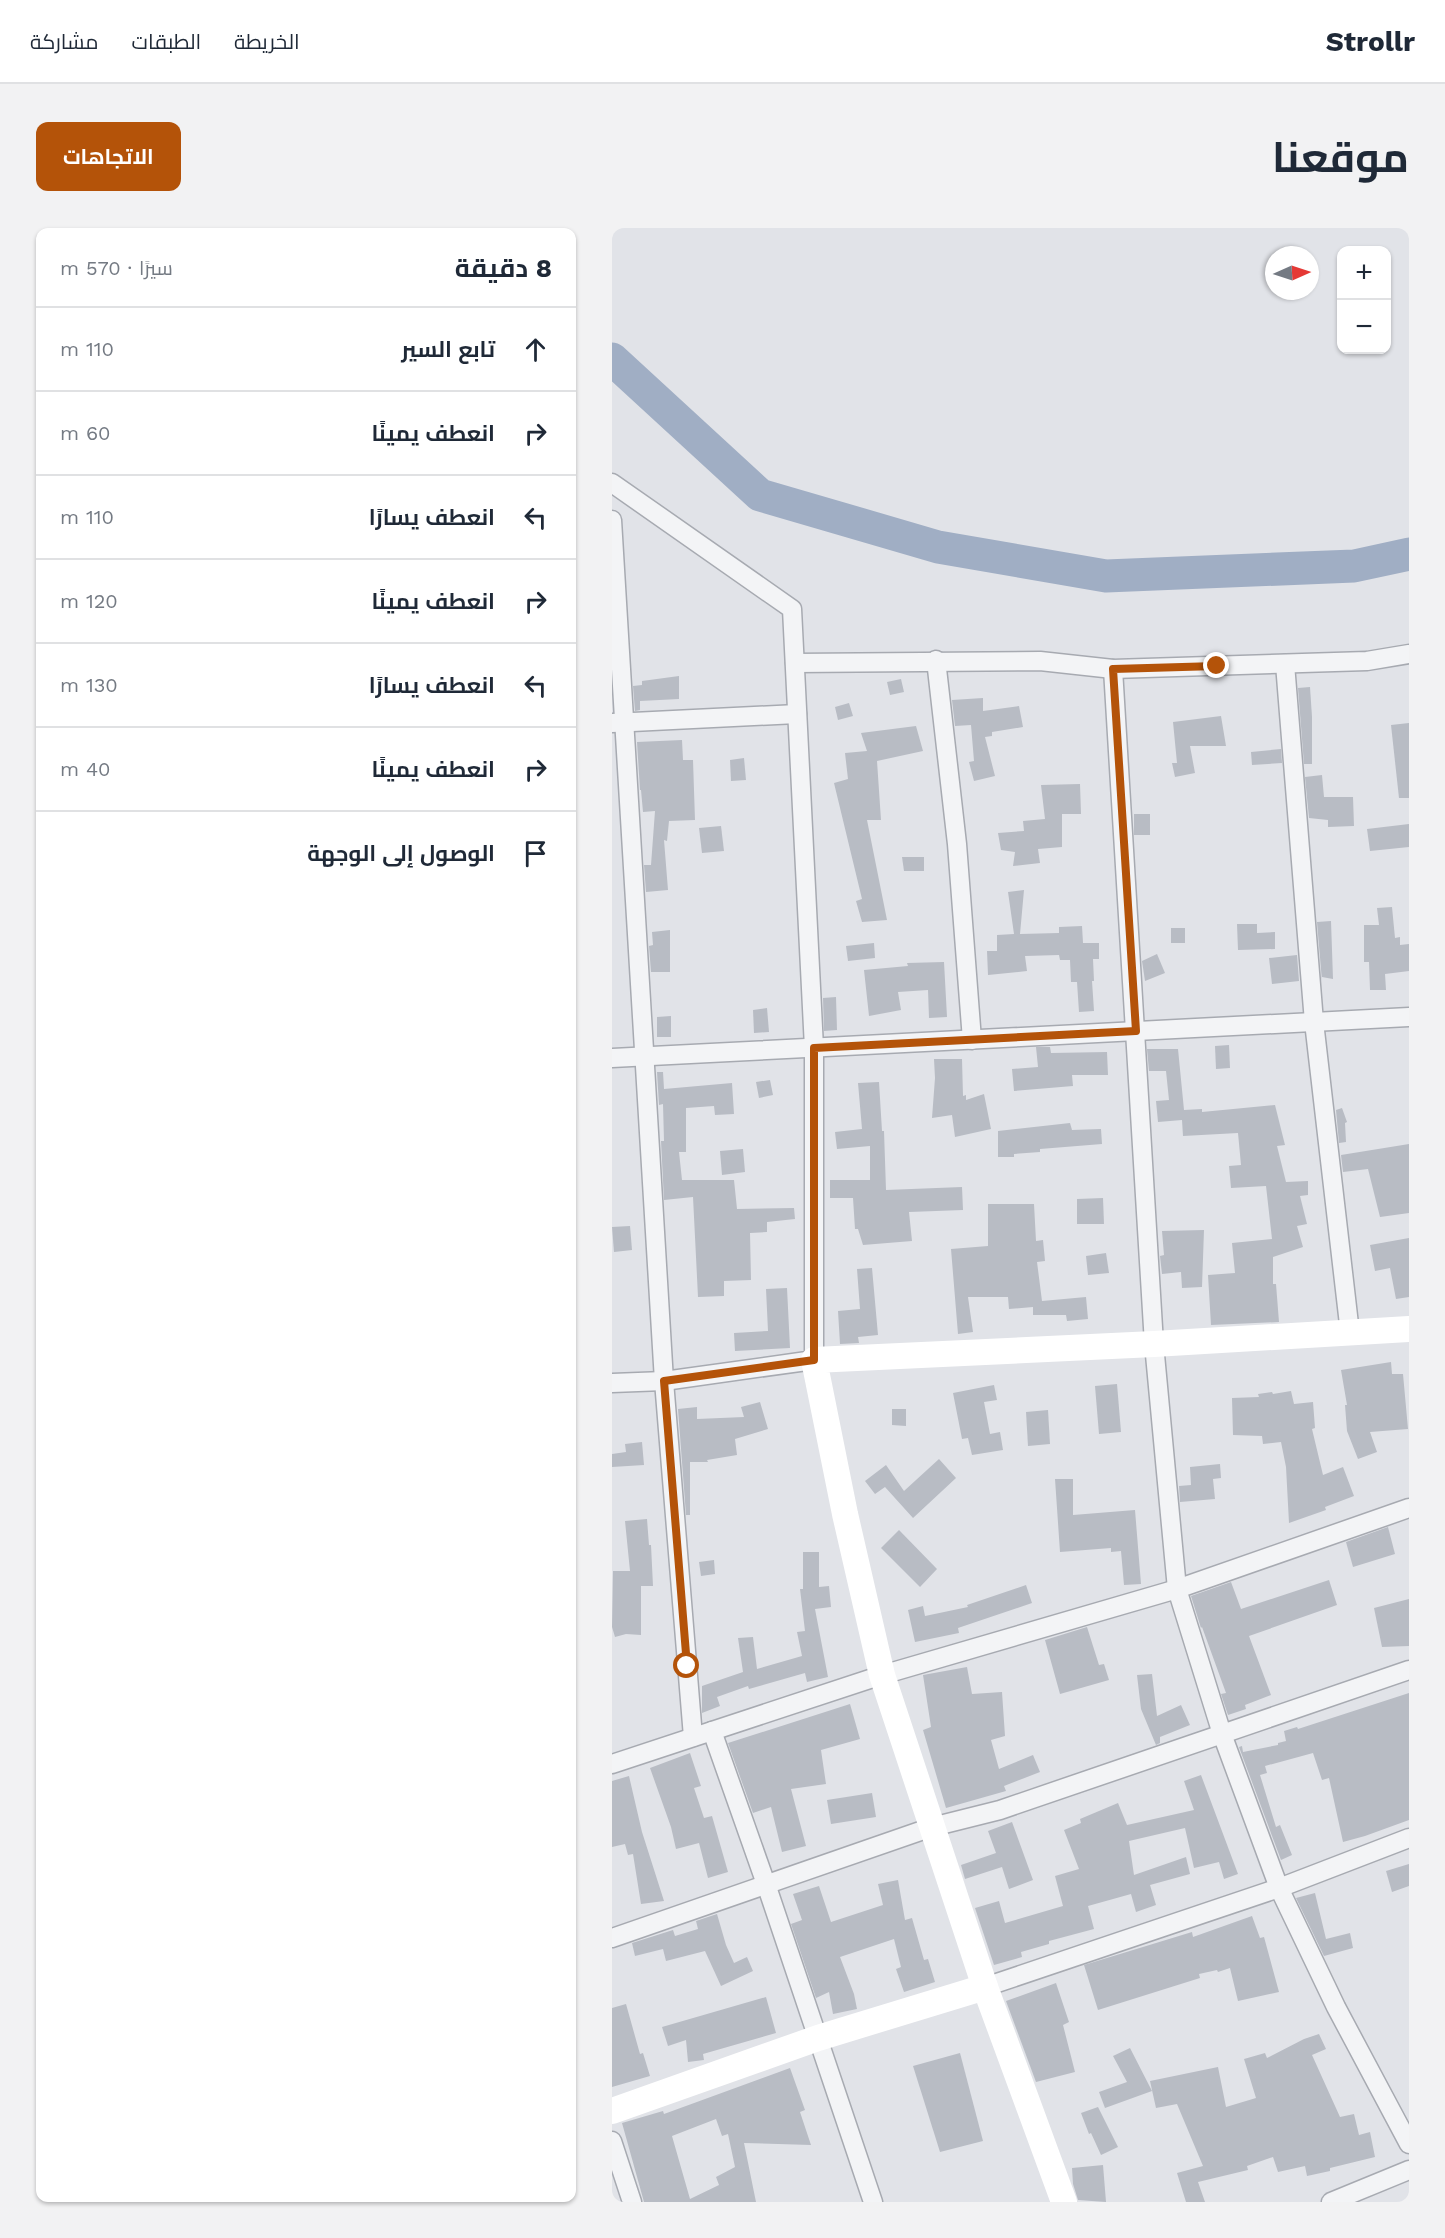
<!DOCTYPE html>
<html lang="ar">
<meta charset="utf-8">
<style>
body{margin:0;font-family:"Work Sans",Cairo,sans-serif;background:#f2f2f3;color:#1f2937;direction:rtl}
.controls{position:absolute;right:18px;top:18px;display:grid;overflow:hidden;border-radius:12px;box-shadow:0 2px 4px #0004}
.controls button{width:54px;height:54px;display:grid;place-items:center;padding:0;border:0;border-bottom:2px solid #e0e1e3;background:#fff;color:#1f2937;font:30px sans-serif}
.compass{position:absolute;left:653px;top:18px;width:54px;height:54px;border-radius:50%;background:#fff;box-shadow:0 2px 4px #0004;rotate:87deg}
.stop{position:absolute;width:18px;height:18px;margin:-14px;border:4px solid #b45309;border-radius:50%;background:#fff}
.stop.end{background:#b45309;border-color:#fff;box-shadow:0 2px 6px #0008}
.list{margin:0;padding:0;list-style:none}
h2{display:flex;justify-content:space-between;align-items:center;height:78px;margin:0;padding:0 24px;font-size:26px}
h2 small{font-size:20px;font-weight:400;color:#747a83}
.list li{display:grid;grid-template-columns:39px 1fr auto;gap:18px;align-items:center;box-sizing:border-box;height:84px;padding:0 24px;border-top:2px solid #e0e1e3}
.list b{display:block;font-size:22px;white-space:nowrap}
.list em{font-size:20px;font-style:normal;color:#747a83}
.icon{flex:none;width:33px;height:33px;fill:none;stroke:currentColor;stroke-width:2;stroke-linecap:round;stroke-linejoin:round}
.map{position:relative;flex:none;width:797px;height:1974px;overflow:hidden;direction:ltr;border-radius:12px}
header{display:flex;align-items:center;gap:36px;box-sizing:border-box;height:84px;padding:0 30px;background:#fff;border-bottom:2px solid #e0e1e3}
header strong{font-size:28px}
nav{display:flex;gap:33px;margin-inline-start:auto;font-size:21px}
.intro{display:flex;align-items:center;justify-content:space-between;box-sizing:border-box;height:144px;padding:0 36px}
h1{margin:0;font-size:42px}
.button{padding:15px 27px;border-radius:12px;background:#b45309;color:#fff;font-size:21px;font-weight:700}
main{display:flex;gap:36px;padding:0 36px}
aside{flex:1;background:#fff;border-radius:12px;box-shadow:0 2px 4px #0004}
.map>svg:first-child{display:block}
</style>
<header>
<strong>Strollr</strong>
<nav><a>الخريطة</a><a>الطبقات</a><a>مشاركة</a></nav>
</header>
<div class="intro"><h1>موقعنا</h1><a class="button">الاتجاهات</a></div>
<main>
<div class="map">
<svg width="797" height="1974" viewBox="0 0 797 1974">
<rect width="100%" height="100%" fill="#e1e3e8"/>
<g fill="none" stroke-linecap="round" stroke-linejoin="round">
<path stroke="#a0aec4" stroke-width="33" d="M 0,131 L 148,267 L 326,319 L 494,348 L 742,338 L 797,326"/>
</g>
<g fill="#b8bcc4" fill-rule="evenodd">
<path d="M 67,448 L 67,471 L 28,473 L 28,482 L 23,483 L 21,458 L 30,457 L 30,453 Z"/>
<path d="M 289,451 L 292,464 L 278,467 L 275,454 Z"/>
<path d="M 698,459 L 700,489 L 700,536 L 692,536 L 686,460 Z"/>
<path d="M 371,470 L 371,483 L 407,478 L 411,499 L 380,504 L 380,508 L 373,509 L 383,548 L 362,553 L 357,534 L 362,533 L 359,497 L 343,498 L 340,472 Z"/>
<path d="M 237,475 L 241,488 L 226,492 L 223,479 Z"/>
<path d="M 609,488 L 614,518 L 578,518 L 583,545 L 563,549 L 560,535 L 565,535 L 561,494 Z"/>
<path d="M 797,495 L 797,570 L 787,570 L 779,497 Z"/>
<path d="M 304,498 L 311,523 L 265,533 L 269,592 L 255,592 L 275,692 L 250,694 L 244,673 L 250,671 L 222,555 L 236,551 L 233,525 L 255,523 L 249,505 Z"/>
<path d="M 70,512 L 71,532 L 81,532 L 83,592 L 57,593 L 55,613 L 52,612 L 56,662 L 34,664 L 32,637 L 39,637 L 43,583 L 31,584 L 29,562 L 28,562 L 25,514 Z"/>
<path d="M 669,521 L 670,535 L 640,537 L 639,524 Z"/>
<path d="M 132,530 L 134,552 L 119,553 L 118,532 Z"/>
<path d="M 710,547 L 712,569 L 741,569 L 742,598 L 716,599 L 716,592 L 697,590 L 693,549 Z"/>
<path d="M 468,556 L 469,586 L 450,586 L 450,619 L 426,621 L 428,635 L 401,638 L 403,624 L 389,622 L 386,605 L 412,603 L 411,593 L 433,591 L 429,557 Z"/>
<rect x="522" y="586" width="16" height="21"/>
<path d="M 797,596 L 797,619 L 758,623 L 755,601 Z"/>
<path d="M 109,598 L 112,623 L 90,625 L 87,600 Z"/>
<path d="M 290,629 L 312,629 L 312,643 L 292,643 Z"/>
<path d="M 412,662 L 408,706 L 447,705 L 447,699 L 470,698 L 471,715 L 487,715 L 487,731 L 481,731 L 482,753 L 480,753 L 482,783 L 467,784 L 465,754 L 459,754 L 458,732 L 448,732 L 447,727 L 413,728 L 415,743 L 376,747 L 375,723 L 385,723 L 385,707 L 402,706 L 396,664 Z"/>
<path d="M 780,679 L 783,710 L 788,709 L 788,717 L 797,716 L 797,743 L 773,746 L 774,762 L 758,762 L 757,734 L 752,734 L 752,697 L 767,697 L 765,680 Z"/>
<path d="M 719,693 L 721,751 L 710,749 L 710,753 L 705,694 Z"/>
<path d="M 625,696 L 645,696 L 645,705 L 663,704 L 663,721 L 626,722 Z"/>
<rect x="559" y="700" width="14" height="15"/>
<path d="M 58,702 L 58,744 L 39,744 L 37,718 L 41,717 L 40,704 Z"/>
<path d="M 262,715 L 263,730 L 236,733 L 234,718 Z"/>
<path d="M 545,726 L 553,745 L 533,753 L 530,733 Z"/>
<path d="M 685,727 L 687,753 L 660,756 L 657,730 Z"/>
<path d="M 332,734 L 335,789 L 317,790 L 316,762 L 286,764 L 289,782 L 257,788 L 252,742 L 296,738 L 295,735 Z"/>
<path d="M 224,769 L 225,802 L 212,803 L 211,770 Z"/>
<path d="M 155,780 L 157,804 L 142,805 L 141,782 Z"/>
<path d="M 59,788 L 59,809 L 45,809 L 45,789 Z"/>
<path d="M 617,817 L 618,840 L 604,841 L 603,818 Z"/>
<path d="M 424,819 L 438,819 L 439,825 L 495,824 L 496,847 L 460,847 L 461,858 L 402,863 L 400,841 L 426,839 Z"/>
<path d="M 535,821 L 566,821 L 572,882 L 590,881 L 590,884 L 663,877 L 673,917 L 665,918 L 674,954 L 696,953 L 696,967 L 688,968 L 695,996 L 685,998 L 691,1019 L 661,1029 L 661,1056 L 664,1056 L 667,1094 L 599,1097 L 596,1047 L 623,1045 L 620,1015 L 660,1011 L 654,958 L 619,960 L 617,938 L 629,937 L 626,905 L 571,908 L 570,892 L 546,894 L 544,873 L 557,872 L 554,843 L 537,843 Z"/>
<path d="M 322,831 L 350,831 L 351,868 L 354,867 L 354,872 L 372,866 L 379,901 L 343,909 L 340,887 L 320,890 L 323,850 Z"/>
<path d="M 45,844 L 51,844 L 52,861 L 120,855 L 122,886 L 103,887 L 102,878 L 74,880 L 74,924 L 67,924 L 70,952 L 122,952 L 125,981 L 182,980 L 183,991 L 155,994 L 155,1004 L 138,1005 L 139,1052 L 112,1053 L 112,1068 L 86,1069 L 81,969 L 52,972 L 49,913 L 52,913 L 51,876 L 47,877 Z"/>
<path d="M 158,852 L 161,867 L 147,870 L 144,854 Z"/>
<path d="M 267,854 L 270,903 L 272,903 L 274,962 L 350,959 L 351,982 L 297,984 L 300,1013 L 251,1017 L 246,1001 L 243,1001 L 241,970 L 218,970 L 218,952 L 258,952 L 258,918 L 225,921 L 223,904 L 250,901 L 246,855 Z"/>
<path d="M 730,880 L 735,894 L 733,895 L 734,914 L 727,915 L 724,882 Z"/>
<path d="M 458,895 L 460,902 L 489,901 L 490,916 L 428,921 L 428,924 L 402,926 L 402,929 L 386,929 L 386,903 Z"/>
<path d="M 797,916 L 797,985 L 768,989 L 756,941 L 731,944 L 729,927 Z"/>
<path d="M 131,921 L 133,944 L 110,947 L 108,923 Z"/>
<path d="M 491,970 L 492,996 L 465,996 L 465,971 Z"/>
<path d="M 376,976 L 422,976 L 424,1013 L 431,1012 L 433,1033 L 425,1034 L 430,1073 L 474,1069 L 476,1091 L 455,1093 L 454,1087 L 421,1087 L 421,1079 L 397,1081 L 396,1069 L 356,1069 L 361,1104 L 346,1106 L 339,1021 L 376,1018 Z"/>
<path d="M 18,998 L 20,1022 L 2,1024 L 0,999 Z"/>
<path d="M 592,1002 L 590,1059 L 570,1060 L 569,1044 L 550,1046 L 548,1028 L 552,1027 L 550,1003 Z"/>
<path d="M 797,1010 L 797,1069 L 784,1071 L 778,1040 L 763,1043 L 758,1017 Z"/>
<path d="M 494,1025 L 497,1045 L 476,1047 L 474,1028 Z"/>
<path d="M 260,1040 L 266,1107 L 246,1109 L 247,1115 L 228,1116 L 226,1083 L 248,1081 L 245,1041 Z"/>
<path d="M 175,1060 L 178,1120 L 123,1123 L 122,1105 L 156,1103 L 154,1061 Z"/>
<path d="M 779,1134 L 780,1146 L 791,1146 L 796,1201 L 758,1204 L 765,1224 L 746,1231 L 735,1203 L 733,1177 L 735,1177 L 729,1142 Z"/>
<path d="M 505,1156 L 509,1204 L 487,1206 L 483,1158 Z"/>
<path d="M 382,1157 L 385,1172 L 372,1174 L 378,1206 L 388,1204 L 391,1222 L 360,1227 L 356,1210 L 350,1211 L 341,1165 Z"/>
<path d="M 679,1163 L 682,1176 L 701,1174 L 703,1200 L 700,1201 L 711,1247 L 731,1239 L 742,1268 L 713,1279 L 714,1282 L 677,1295 L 674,1239 L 669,1214 L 651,1216 L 650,1208 L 621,1207 L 620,1170 L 647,1169 L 646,1166 L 660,1164 L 661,1166 Z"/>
<path d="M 148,1174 L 156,1201 L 123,1211 L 125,1227 L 95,1232 L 96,1234 L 78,1234 L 78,1287 L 74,1287 L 66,1181 L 85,1179 L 85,1191 L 132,1189 L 129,1179 Z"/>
<path d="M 280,1181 L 294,1181 L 294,1198 L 280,1197 Z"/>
<path d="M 436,1182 L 438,1216 L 416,1218 L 414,1184 Z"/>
<path d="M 30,1214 L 32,1237 L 0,1239 L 0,1226 L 14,1224 L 13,1216 Z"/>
<path d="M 327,1231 L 344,1250 L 301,1290 L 273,1259 L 263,1266 L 253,1253 L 274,1237 L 292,1263 Z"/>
<path d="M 608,1236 L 609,1250 L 601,1251 L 603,1271 L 568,1274 L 567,1258 L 579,1257 L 578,1239 Z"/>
<path d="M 443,1251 L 461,1251 L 461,1287 L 523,1282 L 529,1356 L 512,1357 L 509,1323 L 499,1324 L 499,1320 L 448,1324 Z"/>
<path d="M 35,1291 L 37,1317 L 39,1317 L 41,1358 L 29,1358 L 29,1407 L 14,1406 L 3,1409 L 0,1399 L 1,1343 L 18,1343 L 13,1293 Z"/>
<path d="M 776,1299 L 783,1326 L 741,1339 L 734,1314 Z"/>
<path d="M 287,1302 L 325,1341 L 308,1359 L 269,1320 Z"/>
<path d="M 191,1324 L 207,1324 L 207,1359 L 217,1358 L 219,1379 L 203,1381 L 216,1449 L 195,1454 L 193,1445 L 137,1461 L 136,1458 L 105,1469 L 108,1478 L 90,1485 L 90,1458 L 131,1444 L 126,1410 L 141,1409 L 145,1441 L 190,1428 L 185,1404 L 193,1403 L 188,1361 L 191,1361 Z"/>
<path d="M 102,1332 L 103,1346 L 89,1348 L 87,1334 Z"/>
<path d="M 717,1352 L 725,1377 L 637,1408 L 659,1467 L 633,1477 L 634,1481 L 616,1487 L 609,1466 L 614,1465 L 590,1399 L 589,1400 L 579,1368 L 619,1354 L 629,1381 Z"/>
<path d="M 414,1357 L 420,1375 L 346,1400 L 347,1405 L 303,1414 L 296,1382 L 311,1378 L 313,1388 L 356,1379 L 355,1377 Z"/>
<path d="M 797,1371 L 797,1418 L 770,1419 L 762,1380 Z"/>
<path d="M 475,1399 L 487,1437 L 492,1436 L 497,1452 L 448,1466 L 433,1412 Z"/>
<path d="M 355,1439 L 360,1466 L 390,1464 L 393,1508 L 379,1512 L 387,1541 L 421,1527 L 428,1544 L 392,1558 L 394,1563 L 334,1580 L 311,1502 L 319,1499 L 311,1447 Z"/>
<path d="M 540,1446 L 545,1488 L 569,1477 L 578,1497 L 548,1509 L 548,1515 L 544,1517 L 529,1481 L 525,1447 Z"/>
<path d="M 797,1465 L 797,1592 L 753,1608 L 731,1614 L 717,1550 L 710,1552 L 701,1525 L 653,1538 L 655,1545 L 648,1547 L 664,1599 L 668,1597 L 680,1627 L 669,1632 L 627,1519 L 630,1518 L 631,1524 L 666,1517 L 666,1515 L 674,1513 L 672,1503 L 685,1499 L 686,1501 Z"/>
<path d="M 238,1476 L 248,1511 L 209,1522 L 214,1556 L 179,1561 L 194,1618 L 170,1624 L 159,1579 L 141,1585 L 116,1515 Z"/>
<path d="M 78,1525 L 89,1558 L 82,1560 L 92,1590 L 100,1588 L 116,1644 L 96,1650 L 87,1615 L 64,1621 L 59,1599 L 38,1540 Z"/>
<path d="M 589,1547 L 626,1646 L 612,1651 L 607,1634 L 582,1640 L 573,1600 L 517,1613 L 522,1647 L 574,1629 L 578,1646 L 538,1657 L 544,1677 L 524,1684 L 519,1666 L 476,1678 L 482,1701 L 437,1713 L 437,1716 L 409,1724 L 410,1729 L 382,1737 L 363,1680 L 387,1673 L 393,1695 L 451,1678 L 443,1648 L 467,1641 L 452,1602 L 469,1595 L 468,1591 L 506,1575 L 515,1597 L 582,1582 L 572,1553 Z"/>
<path d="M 17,1548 L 30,1604 L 52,1673 L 29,1676 L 21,1626 L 16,1627 L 13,1616 L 0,1619 L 0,1553 Z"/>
<path d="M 260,1565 L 264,1589 L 219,1596 L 215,1572 Z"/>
<path d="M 400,1594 L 421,1652 L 397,1661 L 390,1639 L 353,1651 L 349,1637 L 384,1625 L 376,1603 Z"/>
<path d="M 797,1636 L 797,1658 L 780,1664 L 774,1643 Z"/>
<path d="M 286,1652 L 293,1692 L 300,1690 L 312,1732 L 316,1731 L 323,1754 L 292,1764 L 284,1741 L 289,1739 L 282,1711 L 228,1729 L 242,1766 L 245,1781 L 221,1786 L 217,1764 L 204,1770 L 179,1696 L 190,1692 L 181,1666 L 207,1658 L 219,1694 L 271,1677 L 266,1656 Z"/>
<path d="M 703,1665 L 714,1711 L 738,1705 L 741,1720 L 712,1728 L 684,1670 Z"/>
<path d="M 105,1686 L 114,1717 L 122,1735 L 135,1729 L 141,1743 L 109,1758 L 93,1723 L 54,1733 L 51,1721 L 23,1728 L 20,1715 L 61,1702 L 63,1708 L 86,1701 L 84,1693 Z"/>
<path d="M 640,1688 L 648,1710 L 652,1709 L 667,1764 L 626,1773 L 618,1740 L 606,1744 L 605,1742 L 587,1746 L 588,1750 L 486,1782 L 472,1737 L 580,1704 L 581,1709 Z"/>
<path d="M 444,1755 L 457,1794 L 451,1797 L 463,1844 L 424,1854 L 394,1773 Z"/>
<path d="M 154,1769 L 164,1805 L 91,1826 L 92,1832 L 76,1834 L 74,1812 L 56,1818 L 50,1799 Z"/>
<path d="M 14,1776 L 28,1826 L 31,1825 L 38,1848 L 0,1859 L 0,1780 Z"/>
<path d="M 707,1806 L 714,1821 L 700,1827 L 728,1889 L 742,1886 L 747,1907 L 758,1904 L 763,1929 L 718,1940 L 718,1943 L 695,1948 L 693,1938 L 666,1944 L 661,1929 L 635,1938 L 636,1942 L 586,1954 L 593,1974 L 574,1974 L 565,1945 L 591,1938 L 565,1876 L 544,1880 L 538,1853 L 606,1839 L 614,1879 L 644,1870 L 632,1831 L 653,1825 L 655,1830 L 692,1811 Z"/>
<path d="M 518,1820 L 540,1863 L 493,1880 L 487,1864 L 515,1854 L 501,1828 Z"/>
<path d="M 348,1825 L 371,1913 L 328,1924 L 301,1838 Z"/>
<path d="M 178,1840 L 193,1882 L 188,1884 L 199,1917 L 132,1915 L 144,1974 L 32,1974 L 10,1895 L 51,1883 L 52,1886 ZM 104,1891 L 110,1908 L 116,1906 L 123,1939 L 104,1949 L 107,1957 L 78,1971 L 60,1908 Z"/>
<path d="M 486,1879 L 506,1919 L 489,1927 L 479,1905 L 477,1906 L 469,1885 Z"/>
<path d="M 491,1937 L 494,1974 L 466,1972 L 461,1956 L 460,1940 Z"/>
</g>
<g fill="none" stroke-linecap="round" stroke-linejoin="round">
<defs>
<g id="street">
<path d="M 0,255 L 180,381 L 202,820 L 202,1132 L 52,1153 L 0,1155"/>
<path d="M 0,292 L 52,1153 L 81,1509"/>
<path d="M 324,432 L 345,616 L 360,812"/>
<path d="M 183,435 L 428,433 L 501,441 L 755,433 L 797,426"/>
<path d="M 673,436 L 702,794 L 738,1105"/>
<path d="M 501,441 L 542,1116 L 565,1361 L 610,1506 L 667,1660 L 724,1779 L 797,1916"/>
<path d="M 0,495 L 185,486"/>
<path d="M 0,830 L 797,789"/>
<path d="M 100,1503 L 154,1656 L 261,1974"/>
<path d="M 0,1536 L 270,1447 L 565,1361 L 797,1280"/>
<path d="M 0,1710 L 320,1599 L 388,1582 L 797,1442"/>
<path d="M 373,1759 L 667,1660 L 797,1610"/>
<path d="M 0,1913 L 20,1974"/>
<path d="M 719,1974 L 797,1942"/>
</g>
</defs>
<use href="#street" stroke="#a7aab1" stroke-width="21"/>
<use href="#street" stroke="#f3f4f6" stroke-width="18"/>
<g stroke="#fff" stroke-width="26">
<path d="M 0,1883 L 206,1810 L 373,1759"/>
<path d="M 452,1974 L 373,1759 L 270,1447 L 233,1286 L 202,1132 L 542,1116 L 797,1101"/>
</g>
</g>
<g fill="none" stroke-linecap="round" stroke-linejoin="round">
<path stroke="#b45309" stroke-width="8" d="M 75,1438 L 52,1153 L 202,1132 L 202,820 L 524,803 L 501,441 L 605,438"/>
</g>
</svg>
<div class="controls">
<button>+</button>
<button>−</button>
</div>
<svg class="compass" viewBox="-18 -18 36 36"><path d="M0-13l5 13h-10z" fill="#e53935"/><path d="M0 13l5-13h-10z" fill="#747a83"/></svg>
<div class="stop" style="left:75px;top:1438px"></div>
<div class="stop end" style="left:605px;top:438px"></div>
</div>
<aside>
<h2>8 دقيقة<small>سيرًا · 570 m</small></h2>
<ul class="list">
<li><svg class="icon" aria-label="ahead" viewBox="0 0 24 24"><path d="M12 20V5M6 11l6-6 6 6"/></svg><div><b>تابع السير</b></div><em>110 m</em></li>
<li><svg class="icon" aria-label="right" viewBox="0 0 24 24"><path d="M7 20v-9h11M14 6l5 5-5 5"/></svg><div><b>انعطف يمينًا</b></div><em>60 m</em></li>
<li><svg class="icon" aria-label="left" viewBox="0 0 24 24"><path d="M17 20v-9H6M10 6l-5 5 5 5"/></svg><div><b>انعطف يسارًا</b></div><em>110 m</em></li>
<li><svg class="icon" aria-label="right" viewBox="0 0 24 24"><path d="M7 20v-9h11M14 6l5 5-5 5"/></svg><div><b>انعطف يمينًا</b></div><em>120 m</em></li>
<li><svg class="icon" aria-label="left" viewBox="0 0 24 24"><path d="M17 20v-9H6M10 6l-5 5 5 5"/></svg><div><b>انعطف يسارًا</b></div><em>130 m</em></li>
<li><svg class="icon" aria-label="right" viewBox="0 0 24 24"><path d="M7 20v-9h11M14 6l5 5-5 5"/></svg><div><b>انعطف يمينًا</b></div><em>40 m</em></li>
<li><svg class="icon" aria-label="arrive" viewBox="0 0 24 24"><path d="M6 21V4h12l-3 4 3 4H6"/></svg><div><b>الوصول إلى الوجهة</b></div></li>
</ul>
</aside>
</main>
